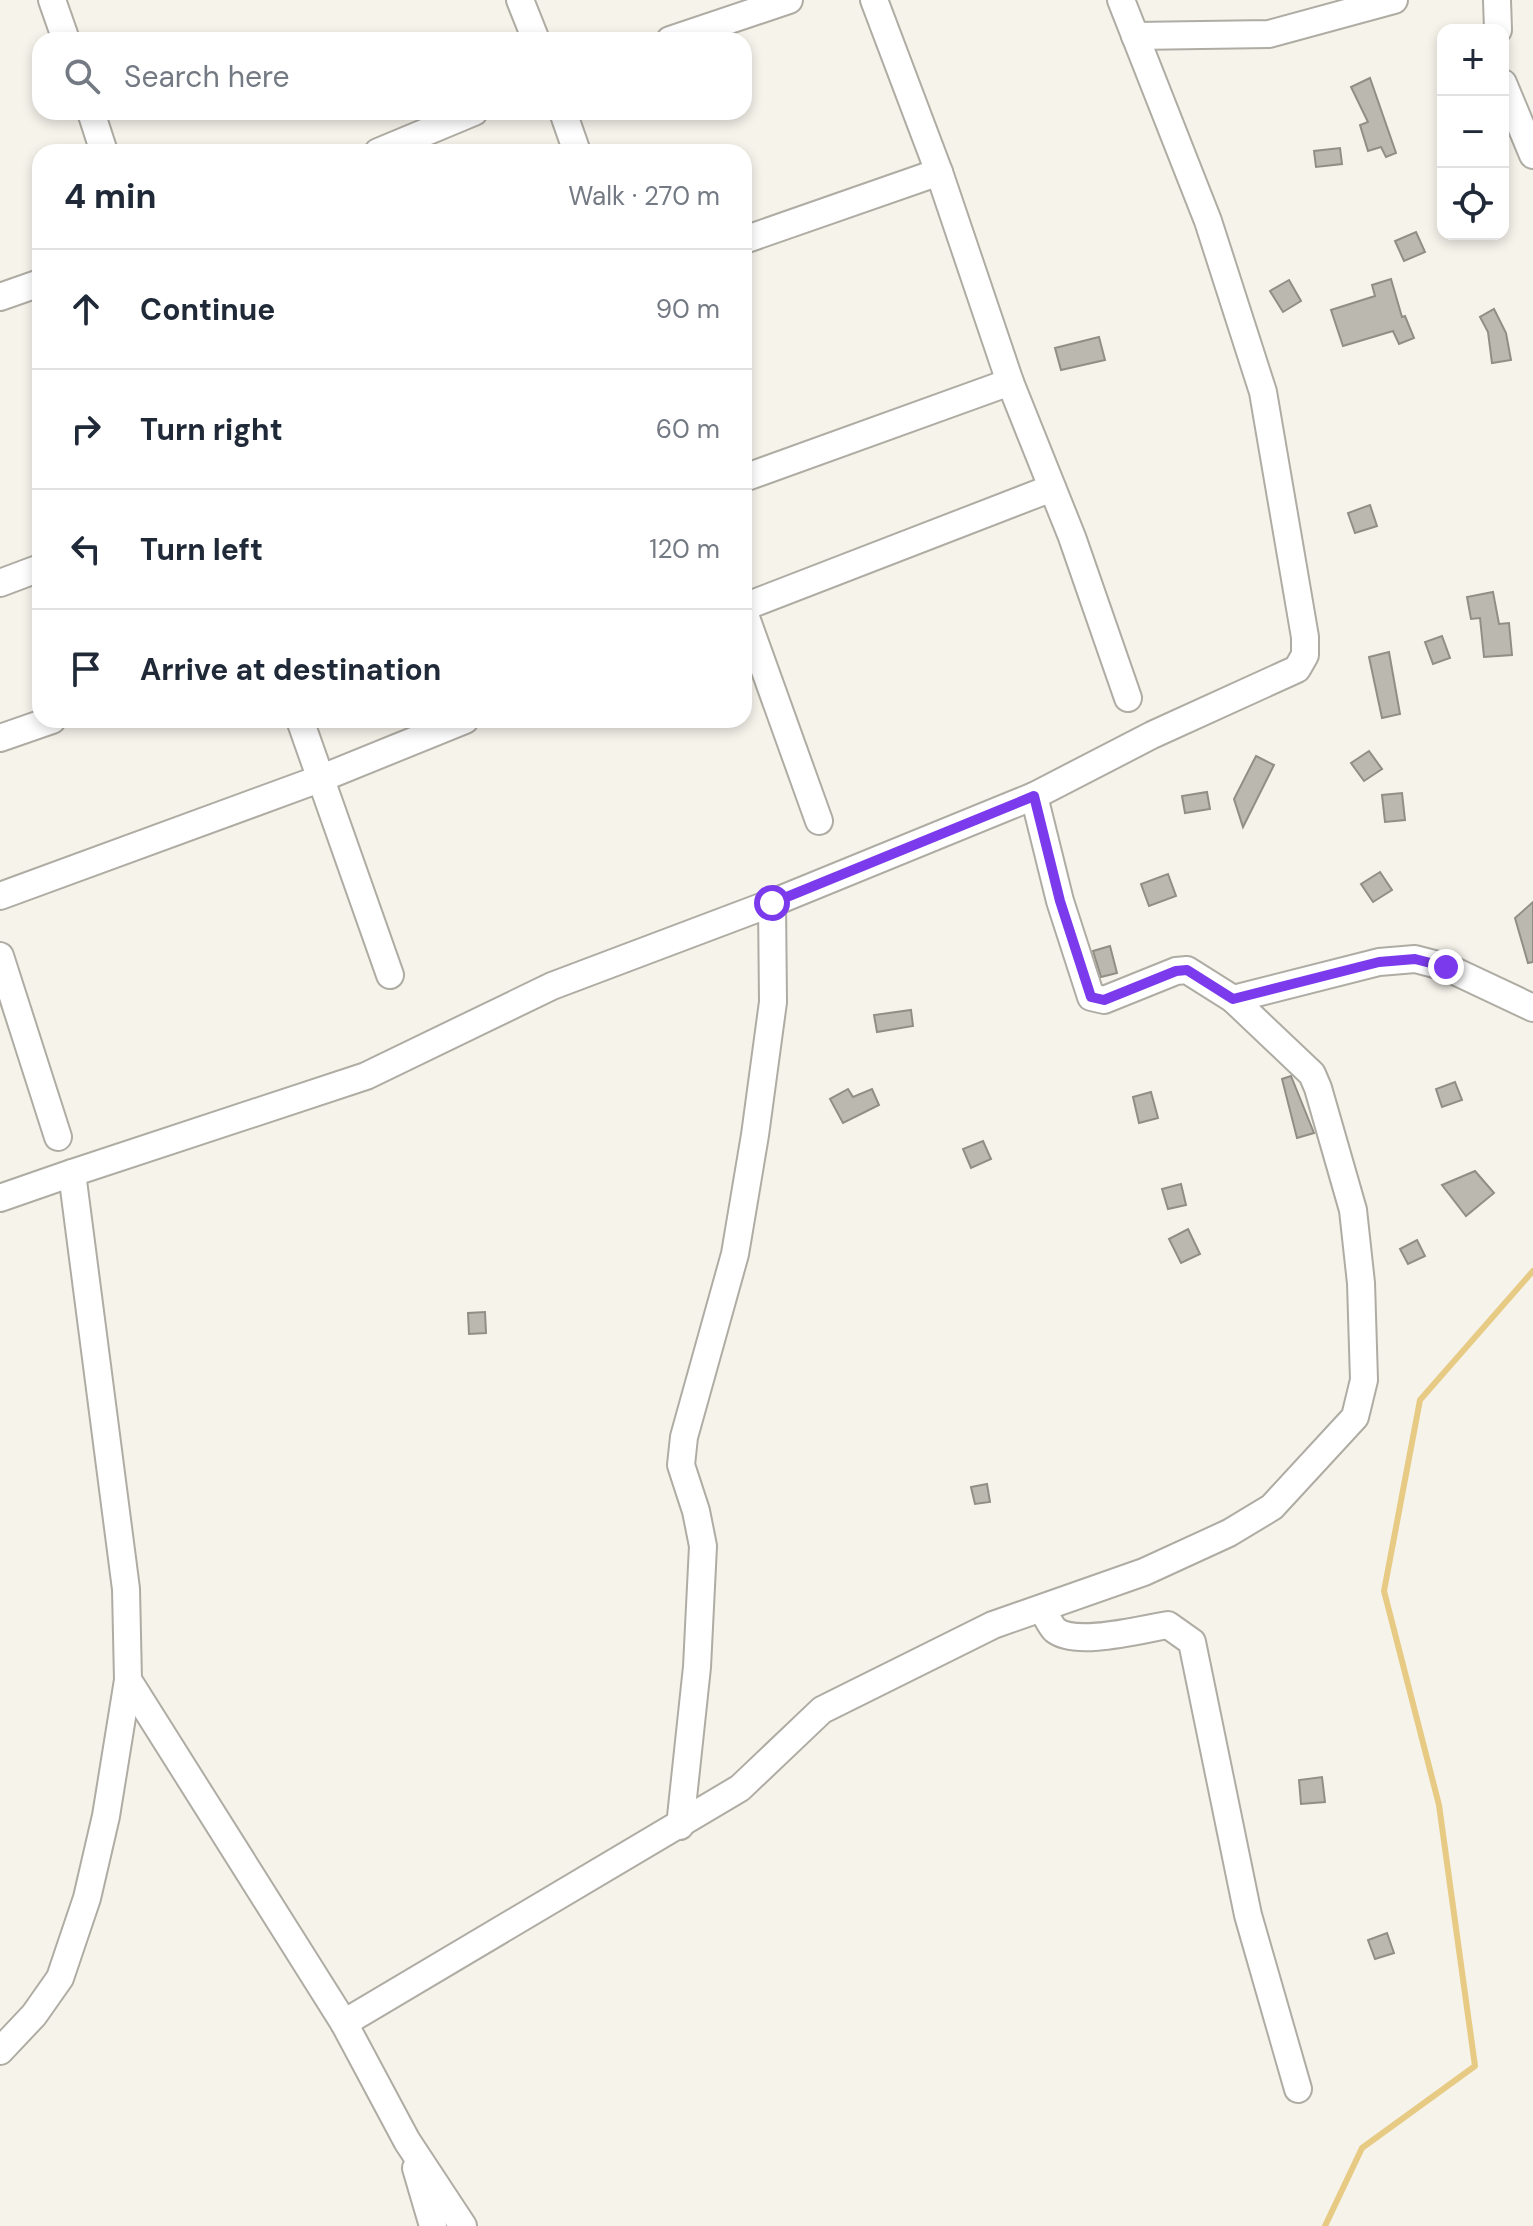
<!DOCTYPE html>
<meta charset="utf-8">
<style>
body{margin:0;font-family:"DM Sans",sans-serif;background:#f2f2f3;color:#1f2937}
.controls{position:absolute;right:24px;top:24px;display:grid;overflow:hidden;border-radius:16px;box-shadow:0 4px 12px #0003}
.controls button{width:72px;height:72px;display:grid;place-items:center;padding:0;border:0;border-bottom:2px solid #e0e1e3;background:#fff;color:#1f2937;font:40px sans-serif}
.stop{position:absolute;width:24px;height:24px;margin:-18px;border:6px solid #7c3aed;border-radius:50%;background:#fff}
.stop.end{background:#7c3aed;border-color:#fff;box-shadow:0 2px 8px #0008}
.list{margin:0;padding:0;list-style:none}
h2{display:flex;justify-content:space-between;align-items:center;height:104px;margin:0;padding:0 32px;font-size:34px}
h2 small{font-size:26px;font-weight:400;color:#747a83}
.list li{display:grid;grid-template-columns:52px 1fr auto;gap:24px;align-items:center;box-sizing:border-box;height:120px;padding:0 32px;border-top:2px solid #e0e1e3}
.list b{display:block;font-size:30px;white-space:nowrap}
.list em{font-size:26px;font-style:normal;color:#747a83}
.icon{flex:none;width:44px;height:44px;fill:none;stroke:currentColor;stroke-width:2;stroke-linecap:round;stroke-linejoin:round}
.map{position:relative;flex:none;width:1533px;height:2226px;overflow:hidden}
.search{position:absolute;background:#fff;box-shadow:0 4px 12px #0003;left:32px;top:32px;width:720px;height:88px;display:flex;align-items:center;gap:20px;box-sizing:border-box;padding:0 28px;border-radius:24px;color:#747a83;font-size:30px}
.panel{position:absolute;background:#fff;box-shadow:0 4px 12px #0003;left:32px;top:144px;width:720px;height:584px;border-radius:24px}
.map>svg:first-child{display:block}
</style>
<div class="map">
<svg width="1533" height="2226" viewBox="0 0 1533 2226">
<rect width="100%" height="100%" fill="#f6f3eb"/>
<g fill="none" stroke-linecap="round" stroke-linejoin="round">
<path stroke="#e7cb84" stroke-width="6" d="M 1325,2226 L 1362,2148 L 1475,2066 L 1439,1805 L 1384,1591 L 1420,1400 L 1533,1271"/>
</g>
<g fill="#bbb8b0" stroke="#918e86" stroke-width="2">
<path d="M 1370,78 L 1396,153 L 1386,157 L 1381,147 L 1368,151 L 1360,125 L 1368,122 L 1351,87 Z"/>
<path d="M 1340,148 L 1342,164 L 1316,167 L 1314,151 Z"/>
<path d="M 1416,232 L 1425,252 L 1404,261 L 1395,241 Z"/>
<path d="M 1391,279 L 1402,317 L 1405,316 L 1414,338 L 1399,344 L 1393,331 L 1343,346 L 1331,310 L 1375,296 L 1372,285 Z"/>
<path d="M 1289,280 L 1301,301 L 1283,312 L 1270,291 Z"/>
<path d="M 1494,309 L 1506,333 L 1511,360 L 1492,363 L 1488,332 L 1480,317 Z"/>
<path d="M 1099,337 L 1105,360 L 1061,370 L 1055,348 Z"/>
<path d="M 1370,505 L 1377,526 L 1355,533 L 1348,513 Z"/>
<path d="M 1493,592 L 1499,624 L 1509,623 L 1512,655 L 1484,657 L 1480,618 L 1471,619 L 1467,597 Z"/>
<path d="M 1442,636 L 1450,658 L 1433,664 L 1425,642 Z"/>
<path d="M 1389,652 L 1400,714 L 1382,718 L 1369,657 Z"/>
<path d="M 1369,751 L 1382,769 L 1364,781 L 1351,763 Z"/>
<path d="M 1256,756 L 1274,765 L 1243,827 L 1234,799 Z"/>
<path d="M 1207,792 L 1210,809 L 1185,813 L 1182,796 Z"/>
<path d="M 1402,793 L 1405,820 L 1385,822 L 1382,795 Z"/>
<path d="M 1380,872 L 1392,890 L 1373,902 L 1361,884 Z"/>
<path d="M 1168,874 L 1176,896 L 1149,906 L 1141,884 Z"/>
<path d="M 1533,902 L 1533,962 L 1528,963 L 1515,918 Z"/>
<path d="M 1110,946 L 1117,973 L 1101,977 L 1093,951 Z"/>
<path d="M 911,1010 L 913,1026 L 877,1032 L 874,1015 Z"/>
<path d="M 1291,1076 L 1314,1133 L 1297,1138 L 1282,1079 Z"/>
<path d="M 1455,1082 L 1462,1100 L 1442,1107 L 1436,1089 Z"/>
<path d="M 848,1089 L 853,1097 L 872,1089 L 879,1105 L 843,1123 L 830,1099 Z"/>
<path d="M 1151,1092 L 1158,1118 L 1139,1123 L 1133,1097 Z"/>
<path d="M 983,1141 L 991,1159 L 971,1168 L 963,1149 Z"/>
<path d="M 1475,1171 L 1494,1193 L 1466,1216 L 1442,1185 Z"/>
<path d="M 1181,1184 L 1186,1205 L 1168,1209 L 1162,1189 Z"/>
<path d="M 1188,1229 L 1200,1254 L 1181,1263 L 1169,1239 Z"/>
<path d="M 1417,1240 L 1425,1256 L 1408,1264 L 1400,1249 Z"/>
<path d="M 485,1312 L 486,1333 L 469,1334 L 468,1313 Z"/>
<path d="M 987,1484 L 990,1502 L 975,1504 L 971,1487 Z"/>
<path d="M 1322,1777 L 1325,1802 L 1301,1804 L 1299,1780 Z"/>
<path d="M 1387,1933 L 1394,1953 L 1375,1959 L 1368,1940 Z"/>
</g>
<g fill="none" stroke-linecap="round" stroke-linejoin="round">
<defs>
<g id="minor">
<path d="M 52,0 L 66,40"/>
<path d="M 520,0 L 536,40"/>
<path d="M 874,0 L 939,172 L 1010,382 L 1072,537 L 1128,698"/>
<path d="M 1497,0 L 1498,30"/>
<path d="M 1135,36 L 1269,34 L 1394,0"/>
<path d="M 670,40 L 789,0"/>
<path d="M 1503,83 L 1533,155"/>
<path d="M 91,112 L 104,152"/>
<path d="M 563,112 L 577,152"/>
<path d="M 378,152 L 474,112"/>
<path d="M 744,240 L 939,172"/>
<path d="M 0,297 L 40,283"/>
<path d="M 744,478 L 1010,382"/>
<path d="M 0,583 L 40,568"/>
<path d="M 744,607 L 1052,488"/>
<path d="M 744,612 L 819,821"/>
<path d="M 300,720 L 390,975"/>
<path d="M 0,738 L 52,720"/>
<path d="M 0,896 L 322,778 L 465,720"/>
<path d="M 0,956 L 58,1137"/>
<path d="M 1233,999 L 1379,962 L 1415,959 L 1446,967 L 1533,1008"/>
<path d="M 0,1198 L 72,1173"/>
<path d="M 1042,1609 C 1046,1615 1050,1625 1055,1630 C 1076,1647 1142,1629 1168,1625 L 1192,1642 L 1248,1915 L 1298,2089"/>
<path d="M 680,1826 L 697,1667 L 703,1546 L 696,1511 L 681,1465 L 684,1437 L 735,1254 L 755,1135 L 773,1002 L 772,903"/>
<path d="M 344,2023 L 740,1788 L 822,1710 L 993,1625 L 1144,1572 L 1229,1533 L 1272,1507 L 1355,1417 L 1364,1380 L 1361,1283 L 1353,1210 L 1318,1088 L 1312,1074 L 1233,999 L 1187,970 L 1176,971 L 1104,1000 L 1091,997 L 1060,901 L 1034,796"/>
<path d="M 0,2051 L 34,2015 L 60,1978 L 87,1898 L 106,1816 L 128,1680"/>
<path d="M 416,2168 L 433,2226"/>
<path d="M 463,2226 L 407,2141 L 344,2023 L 128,1680 L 126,1589 L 72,1173 L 366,1076 L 552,986 L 772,903 L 1034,796 L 1152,735 L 1297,669 L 1305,655 L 1305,637 L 1263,392 L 1208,221 L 1121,0"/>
</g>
</defs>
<use href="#minor" stroke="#afaca4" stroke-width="30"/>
<use href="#minor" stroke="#fff" stroke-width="26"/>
</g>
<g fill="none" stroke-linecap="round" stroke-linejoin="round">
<path stroke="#7c3aed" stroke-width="10" d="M 772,903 L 1034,796 L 1060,901 L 1091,997 L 1104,1000 L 1176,971 L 1187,970 L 1233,999 L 1379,962 L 1415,959 L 1446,967"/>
</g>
</svg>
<div class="controls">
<button>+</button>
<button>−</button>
<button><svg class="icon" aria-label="locate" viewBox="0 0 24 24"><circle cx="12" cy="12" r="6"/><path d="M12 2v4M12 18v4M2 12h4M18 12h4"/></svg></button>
</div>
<div class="stop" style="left:772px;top:903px"></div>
<div class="stop end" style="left:1446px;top:967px"></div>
<div class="search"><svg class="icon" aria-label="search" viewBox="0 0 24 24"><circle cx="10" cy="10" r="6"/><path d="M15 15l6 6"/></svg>Search here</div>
<section class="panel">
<h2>4 min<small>Walk · 270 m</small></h2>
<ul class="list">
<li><svg class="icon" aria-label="ahead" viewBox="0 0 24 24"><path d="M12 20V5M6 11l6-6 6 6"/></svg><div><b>Continue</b></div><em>90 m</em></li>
<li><svg class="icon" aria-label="right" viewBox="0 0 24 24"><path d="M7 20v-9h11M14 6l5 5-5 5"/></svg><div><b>Turn right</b></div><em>60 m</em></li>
<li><svg class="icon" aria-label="left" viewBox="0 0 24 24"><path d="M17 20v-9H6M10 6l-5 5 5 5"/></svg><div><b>Turn left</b></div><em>120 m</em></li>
<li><svg class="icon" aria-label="arrive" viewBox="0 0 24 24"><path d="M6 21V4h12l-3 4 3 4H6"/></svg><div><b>Arrive at destination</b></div></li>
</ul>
</section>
</div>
